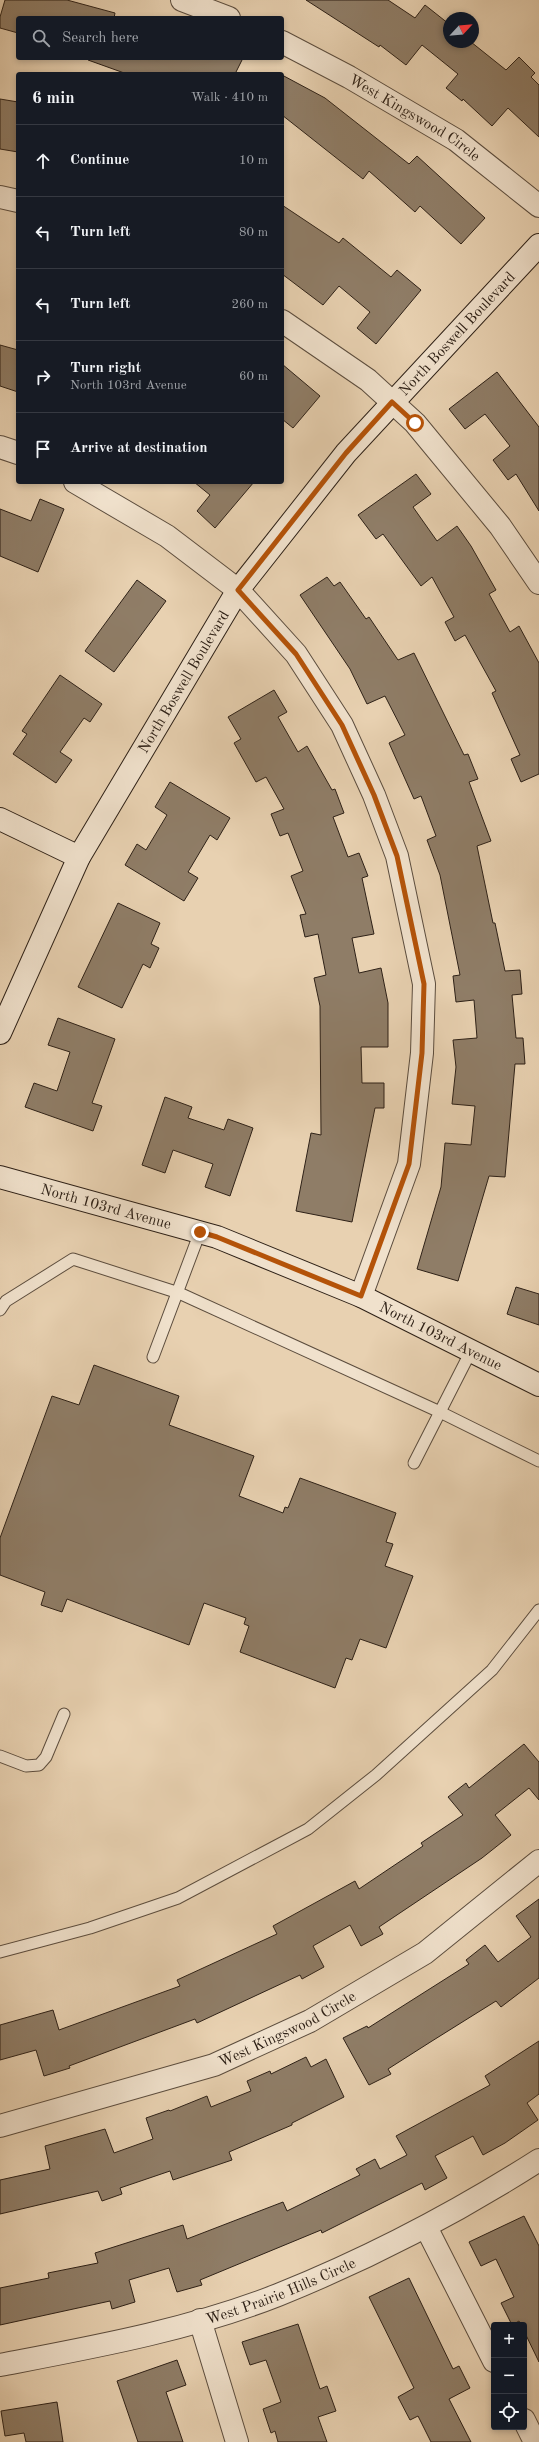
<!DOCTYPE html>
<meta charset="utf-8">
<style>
body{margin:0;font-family:"Old Standard TT",serif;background:#20242c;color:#f1f3f6}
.controls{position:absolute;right:12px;bottom:12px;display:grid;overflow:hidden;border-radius:4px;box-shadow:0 2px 6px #0003}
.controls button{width:36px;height:36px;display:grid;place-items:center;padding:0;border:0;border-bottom:1px solid #363941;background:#171b24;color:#f1f3f6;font:20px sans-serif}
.compass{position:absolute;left:443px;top:12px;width:36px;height:36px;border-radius:50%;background:#171b24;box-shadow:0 2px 6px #0003;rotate:64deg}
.stop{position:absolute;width:12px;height:12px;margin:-9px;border:3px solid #b45309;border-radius:50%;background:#fff}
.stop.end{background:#b45309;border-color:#fff;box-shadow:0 1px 4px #0008}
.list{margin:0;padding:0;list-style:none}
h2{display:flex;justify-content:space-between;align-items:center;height:52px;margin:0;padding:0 16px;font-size:17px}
h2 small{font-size:13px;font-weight:400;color:#9ea1a6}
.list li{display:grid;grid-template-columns:26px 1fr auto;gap:12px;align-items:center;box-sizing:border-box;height:72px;padding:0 16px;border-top:1px solid #363941}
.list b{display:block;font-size:15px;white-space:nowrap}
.list p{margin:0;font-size:13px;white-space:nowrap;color:#9ea1a6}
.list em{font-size:13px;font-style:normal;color:#9ea1a6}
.icon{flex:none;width:22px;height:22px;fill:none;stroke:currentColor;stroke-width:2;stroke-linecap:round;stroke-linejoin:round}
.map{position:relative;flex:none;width:539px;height:2442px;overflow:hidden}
.search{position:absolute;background:#171b24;box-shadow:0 2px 6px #0003;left:16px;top:16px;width:268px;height:44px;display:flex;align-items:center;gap:10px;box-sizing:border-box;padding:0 14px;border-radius:4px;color:#9ea1a6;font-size:15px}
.panel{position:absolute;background:#171b24;box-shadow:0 2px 6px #0003;left:16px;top:72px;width:268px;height:412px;border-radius:4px}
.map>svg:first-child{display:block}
</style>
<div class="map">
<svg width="539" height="2442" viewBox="0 0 539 2442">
<rect width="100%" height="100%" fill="#e8d1b1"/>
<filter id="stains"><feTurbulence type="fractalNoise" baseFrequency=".005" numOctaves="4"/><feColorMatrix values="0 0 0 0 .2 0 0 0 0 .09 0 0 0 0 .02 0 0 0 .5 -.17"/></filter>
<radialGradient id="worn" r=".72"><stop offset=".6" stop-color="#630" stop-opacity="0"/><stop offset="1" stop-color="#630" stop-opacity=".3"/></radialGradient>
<g fill="#8f7d67" stroke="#2e2117">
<path d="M 5,0 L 67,0 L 115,13 L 114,18 L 18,18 L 18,33 L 0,28 L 0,17 Z"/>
<path d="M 306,0 L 388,0 L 415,18 L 425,5 L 449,24 L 449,42 L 471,42 L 506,70 L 519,57 L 535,73 L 531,77 L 539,85 L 539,137 L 508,108 L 492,126 L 463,99 L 462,101 L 446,88 L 458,74 L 422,45 L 406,65 L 380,45 L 379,47 Z"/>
<path d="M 89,58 L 243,58 L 235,74 L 127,74 L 88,60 Z"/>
<path d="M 282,75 L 325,98 L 409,164 L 417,156 L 485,218 L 461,244 L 420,206 L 415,212 L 369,171 L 363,179 L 282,115 Z"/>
<path d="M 0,99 L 18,102 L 18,152 L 0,149 Z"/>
<path d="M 282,205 L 339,243 L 343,238 L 391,277 L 397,270 L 421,290 L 376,344 L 357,328 L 370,312 L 339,286 L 323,305 L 282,274 Z"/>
<path d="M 0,345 L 18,350 L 18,392 L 0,386 Z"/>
<path d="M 282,364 L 320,396 L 293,428 L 282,419 Z"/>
<path d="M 497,372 L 539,427 L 539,511 L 516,474 L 508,480 L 493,460 L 510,446 L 485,414 L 465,429 L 449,409 Z"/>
<path d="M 416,474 L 431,494 L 413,507 L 437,541 L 457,526 L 471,546 L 496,590 L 489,594 L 510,632 L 519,626 L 539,663 L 539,774 L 521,782 L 511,759 L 520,755 L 492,693 L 496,691 L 465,635 L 455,641 L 445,622 L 454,617 L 432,577 L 421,586 L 383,534 L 376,539 L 358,515 Z"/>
<path d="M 194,482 L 254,482 L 215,528 L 197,511 L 210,495 Z"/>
<path d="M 40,499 L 64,509 L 38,572 L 0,556 L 0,509 L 31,521 Z"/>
<path d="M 327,577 L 334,586 L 340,582 L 366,619 L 369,617 L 398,660 L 414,653 L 464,755 L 468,754 L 478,779 L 469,782 L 491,841 L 477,846 L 493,923 L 495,923 L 505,971 L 520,970 L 522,994 L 512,995 L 516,1038 L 523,1038 L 525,1064 L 515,1064 L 505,1177 L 489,1176 L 458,1281 L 417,1269 L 441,1187 L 445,1143 L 471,1145 L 475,1106 L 452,1104 L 456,1067 L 453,1040 L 477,1038 L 474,1000 L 456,1002 L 453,976 L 460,975 L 440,875 L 427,840 L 436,836 L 421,796 L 414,799 L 389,743 L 405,735 L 385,696 L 367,704 L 350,669 L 300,595 Z"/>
<path d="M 137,580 L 166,601 L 114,672 L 85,651 Z"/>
<path d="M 60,675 L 102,704 L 90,722 L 84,718 L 60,752 L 72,760 L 56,783 L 13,754 L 27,734 L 22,731 Z"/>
<path d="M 274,690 L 287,712 L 278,717 L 298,752 L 307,746 L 332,790 L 335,789 L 344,813 L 333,817 L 348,857 L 359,853 L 368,876 L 362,878 L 374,934 L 352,938 L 359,973 L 381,968 L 388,1003 L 388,1047 L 361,1047 L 362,1083 L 384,1083 L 384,1108 L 375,1108 L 352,1222 L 296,1211 L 311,1133 L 321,1135 L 320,1006 L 314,978 L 326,975 L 318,934 L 305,937 L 300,915 L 306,914 L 291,876 L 303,871 L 288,833 L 280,836 L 271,814 L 284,809 L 266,777 L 256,782 L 234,743 L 241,739 L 228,717 Z"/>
<path d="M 170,782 L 230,818 L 217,840 L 210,835 L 188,872 L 198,878 L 184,901 L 125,865 L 137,844 L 146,850 L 167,815 L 155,807 Z"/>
<path d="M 118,903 L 160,923 L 151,944 L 159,948 L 150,968 L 143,964 L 122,1008 L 78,987 Z"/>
<path d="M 58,1018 L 115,1039 L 92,1103 L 102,1106 L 93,1131 L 25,1107 L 34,1083 L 57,1091 L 70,1052 L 48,1045 Z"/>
<path d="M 165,1097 L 192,1107 L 188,1118 L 224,1130 L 228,1119 L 253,1128 L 230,1196 L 205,1187 L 213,1164 L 173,1150 L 165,1173 L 142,1165 Z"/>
<path d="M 516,1287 L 539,1294 L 539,1325 L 507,1314 Z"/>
<path d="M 94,1365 L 179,1396 L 169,1425 L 254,1456 L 239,1496 L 283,1513 L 285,1507 L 288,1508 L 300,1478 L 396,1513 L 386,1542 L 393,1544 L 385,1566 L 413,1576 L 386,1648 L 360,1639 L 352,1660 L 346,1658 L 335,1688 L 240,1652 L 249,1626 L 244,1624 L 246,1618 L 204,1603 L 189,1645 L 67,1599 L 62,1612 L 41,1605 L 45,1592 L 0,1575 L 0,1538 L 52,1396 L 79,1405 Z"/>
<path d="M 524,1744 L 539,1762 L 539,1800 L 529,1788 L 495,1815 L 511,1835 L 482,1858 L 379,1927 L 383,1934 L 361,1946 L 350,1925 L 313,1946 L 324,1967 L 302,1979 L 300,1975 L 197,2023 L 195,2019 L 69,2066 L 70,2068 L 44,2076 L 36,2050 L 0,2060 L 0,2025 L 53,2010 L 59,2030 L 180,1986 L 177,1980 L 277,1934 L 273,1926 L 355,1881 L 359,1889 L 423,1846 L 421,1843 L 463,1815 L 448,1797 L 466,1783 L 469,1788 Z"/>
<path d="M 539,1899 L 539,1978 L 501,2007 L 496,2001 L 432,2041 L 388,2069 L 391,2074 L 369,2085 L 343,2038 L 367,2026 L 368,2028 L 469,1964 L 466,1960 L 485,1945 L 498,1962 L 531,1937 L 516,1916 Z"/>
<path d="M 539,2041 L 539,2094 L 527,2103 L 538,2120 L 505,2143 L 483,2155 L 473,2136 L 435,2156 L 447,2178 L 425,2190 L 422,2183 L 322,2233 L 321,2230 L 200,2280 L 202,2285 L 177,2292 L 169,2268 L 129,2280 L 135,2302 L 112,2309 L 110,2301 L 0,2325 L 0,2288 L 49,2278 L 48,2273 L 98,2263 L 95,2253 L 183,2225 L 187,2239 L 283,2202 L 287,2211 L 360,2175 L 356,2169 L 375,2159 L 380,2169 L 407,2155 L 396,2136 L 490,2085 L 485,2076 Z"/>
<path d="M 306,2057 L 311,2067 L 326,2059 L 344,2097 L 292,2123 L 292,2125 L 229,2152 L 232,2160 L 173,2180 L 170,2171 L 120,2188 L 122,2194 L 102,2201 L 98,2191 L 0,2214 L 0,2180 L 50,2169 L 45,2146 L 105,2129 L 114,2153 L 153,2139 L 146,2118 L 169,2110 L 170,2111 L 207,2096 L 211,2107 L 251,2091 L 247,2081 L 270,2071 L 271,2074 Z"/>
<path d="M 524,2216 L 539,2246 L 539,2362 L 524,2331 L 524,2325 L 521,2325 L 519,2321 L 512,2325 L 501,2303 L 514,2297 L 496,2259 L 481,2266 L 469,2242 Z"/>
<path d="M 409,2278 L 453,2369 L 459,2366 L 470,2388 L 449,2399 L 471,2442 L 431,2442 L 418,2416 L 410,2420 L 398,2397 L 414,2388 L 369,2297 Z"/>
<path d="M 298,2324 L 320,2389 L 327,2386 L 336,2411 L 318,2417 L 327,2442 L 278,2442 L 275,2431 L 271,2433 L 263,2409 L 281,2402 L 266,2360 L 250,2365 L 242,2342 Z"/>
<path d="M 177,2360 L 186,2385 L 166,2392 L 183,2442 L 138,2442 L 117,2381 Z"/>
<path d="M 57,2402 L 63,2442 L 26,2442 L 24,2433 L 5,2436 L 1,2411 Z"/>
</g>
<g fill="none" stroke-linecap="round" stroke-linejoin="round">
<defs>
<g id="lane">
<path d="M 0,1310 L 6,1301 L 73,1259 L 179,1293 L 440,1412 L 539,1461"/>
<path d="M 153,1357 L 200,1232"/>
<path d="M 414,1463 L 471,1351"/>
<path d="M 0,1756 L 26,1766 L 39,1765 L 46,1757 L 64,1714"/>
<path d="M 0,1952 L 90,1928 L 178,1898 L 308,1829 L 376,1775 L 492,1670 L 539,1610"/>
</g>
<g id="street">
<path d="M 182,0 L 229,18"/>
<path id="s1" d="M 282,42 L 349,77 L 456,140 L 539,206"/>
<path d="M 0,197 L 18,201"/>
<path d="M 282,321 L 368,380 L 415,423 L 500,526 L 539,583"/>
<path d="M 0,447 L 18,453"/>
<path d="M 75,482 L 167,536 L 238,590 L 296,654 L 342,725 L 374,795 L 397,856 L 424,984 L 422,1053 L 409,1164 L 361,1296"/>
<path id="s2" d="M 0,2126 L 214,2065 L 310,2021 L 425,1953 L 539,1861"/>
<path d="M 426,2227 L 494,2361"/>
<path d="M 200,2320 L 237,2442"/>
<path id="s3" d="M 0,2365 C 94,2347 189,2330 278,2295 C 370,2258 456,2213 539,2160"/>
<path d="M 524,2420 L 535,2442"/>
</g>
<g id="secondary">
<path d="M 0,819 L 79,857"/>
<path id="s4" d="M 0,1033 L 79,857 L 238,590 L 346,453 L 539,245"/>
<path id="s5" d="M 0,1177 L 217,1237 L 361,1296 L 539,1385"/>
</g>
</defs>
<use href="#lane" stroke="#5c4d3e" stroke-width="13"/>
<use href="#street" stroke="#5c4d3e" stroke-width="24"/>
<use href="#secondary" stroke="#2e2117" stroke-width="24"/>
<use href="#lane" stroke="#f0e1cc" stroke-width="11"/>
<use href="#street" stroke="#f0e1cc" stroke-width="22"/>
<use href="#secondary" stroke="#f0e1cc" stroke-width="22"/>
</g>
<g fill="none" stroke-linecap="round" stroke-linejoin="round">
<path stroke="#b45309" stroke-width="5" d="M 200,1232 L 217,1237 L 361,1296 L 409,1164 L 422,1053 L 424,984 L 397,856 L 374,795 L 342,725 L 296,654 L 238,590 L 346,453 L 392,402 L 415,423"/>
</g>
<g text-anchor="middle" stroke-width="3.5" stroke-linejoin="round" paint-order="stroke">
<g font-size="15" fill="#2e2117" stroke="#f0e1cc">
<text dy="5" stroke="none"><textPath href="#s1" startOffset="153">West Kingswood Circle</textPath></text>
<text dy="5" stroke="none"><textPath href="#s4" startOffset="841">North Boswell Boulevard</textPath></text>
<text dy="5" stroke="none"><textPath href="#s4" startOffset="397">North Boswell Boulevard</textPath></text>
<text dy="5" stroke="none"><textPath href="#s5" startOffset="110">North 103rd Avenue</textPath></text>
<text dy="5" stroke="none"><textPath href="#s5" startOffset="470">North 103rd Avenue</textPath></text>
<text dy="5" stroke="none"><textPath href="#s2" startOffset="304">West Kingswood Circle</textPath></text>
<text dy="5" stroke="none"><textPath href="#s3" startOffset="291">West Prairie Hills Circle</textPath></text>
</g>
</g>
<rect width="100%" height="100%" filter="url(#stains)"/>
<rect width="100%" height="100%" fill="url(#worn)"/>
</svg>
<div class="controls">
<button>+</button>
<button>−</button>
<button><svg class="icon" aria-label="locate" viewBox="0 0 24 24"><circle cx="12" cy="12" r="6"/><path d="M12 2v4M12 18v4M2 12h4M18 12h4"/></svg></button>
</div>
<svg class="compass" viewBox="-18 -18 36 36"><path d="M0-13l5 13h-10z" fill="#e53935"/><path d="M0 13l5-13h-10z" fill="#9ea1a6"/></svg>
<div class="stop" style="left:415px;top:423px"></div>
<div class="stop end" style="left:200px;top:1232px"></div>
<div class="search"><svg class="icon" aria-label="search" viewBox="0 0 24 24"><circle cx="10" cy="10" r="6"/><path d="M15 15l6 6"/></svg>Search here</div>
<section class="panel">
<h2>6 min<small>Walk · 410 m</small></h2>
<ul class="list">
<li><svg class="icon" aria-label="ahead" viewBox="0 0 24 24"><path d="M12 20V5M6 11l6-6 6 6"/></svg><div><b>Continue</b></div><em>10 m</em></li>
<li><svg class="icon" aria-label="left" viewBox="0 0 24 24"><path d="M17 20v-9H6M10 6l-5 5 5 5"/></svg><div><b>Turn left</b></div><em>80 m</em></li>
<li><svg class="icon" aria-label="left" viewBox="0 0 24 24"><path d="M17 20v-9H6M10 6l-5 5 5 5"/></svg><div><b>Turn left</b></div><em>260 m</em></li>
<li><svg class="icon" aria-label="right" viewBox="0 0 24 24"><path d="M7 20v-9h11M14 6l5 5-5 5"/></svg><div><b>Turn right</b><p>North 103rd Avenue</p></div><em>60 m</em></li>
<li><svg class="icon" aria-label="arrive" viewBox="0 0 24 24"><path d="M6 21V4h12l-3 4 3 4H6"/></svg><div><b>Arrive at destination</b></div></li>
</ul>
</section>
</div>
